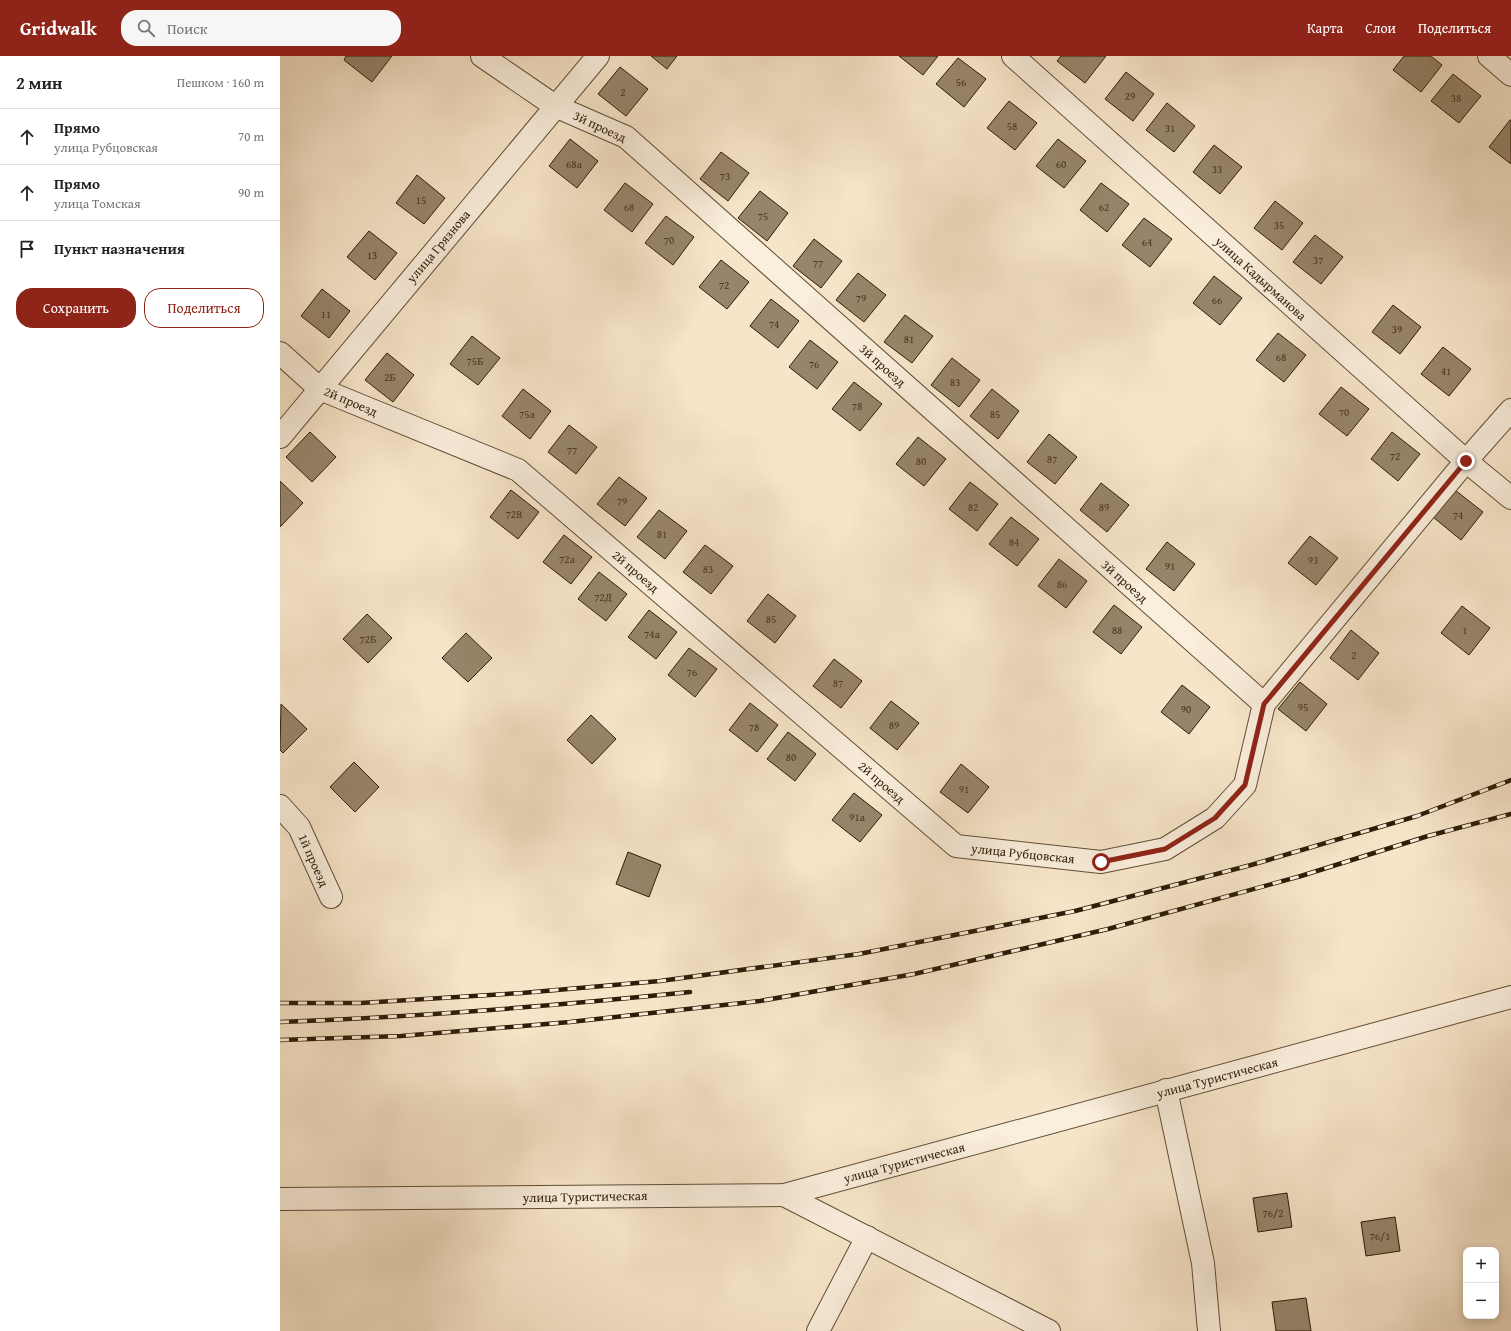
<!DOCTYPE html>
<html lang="ru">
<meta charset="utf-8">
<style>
body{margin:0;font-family:"Gentium Book Plus",serif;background:#f6f6f6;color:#222}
.controls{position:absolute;right:12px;bottom:12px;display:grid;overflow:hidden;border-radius:8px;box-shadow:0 2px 10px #0003}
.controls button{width:36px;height:36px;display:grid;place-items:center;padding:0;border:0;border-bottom:1px solid #e0e0e0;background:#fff;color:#222;font:20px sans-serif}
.stop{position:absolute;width:12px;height:12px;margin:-9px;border:3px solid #8f2418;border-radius:50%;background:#fff}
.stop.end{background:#8f2418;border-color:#fff;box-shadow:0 1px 4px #0008}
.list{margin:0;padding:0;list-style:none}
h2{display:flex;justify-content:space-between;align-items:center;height:52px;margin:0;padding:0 16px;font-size:17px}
h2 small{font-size:13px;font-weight:400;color:#767676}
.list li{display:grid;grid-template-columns:26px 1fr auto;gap:12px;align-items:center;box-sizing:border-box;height:56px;padding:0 16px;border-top:1px solid #e0e0e0}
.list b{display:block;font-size:15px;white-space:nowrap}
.list p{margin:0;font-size:13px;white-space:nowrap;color:#767676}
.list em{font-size:13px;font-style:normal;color:#767676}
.actions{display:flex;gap:8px;padding:12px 16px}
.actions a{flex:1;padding:9px 0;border:1px solid #8f2418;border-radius:16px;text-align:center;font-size:14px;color:#8f2418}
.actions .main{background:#8f2418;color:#fff}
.icon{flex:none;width:22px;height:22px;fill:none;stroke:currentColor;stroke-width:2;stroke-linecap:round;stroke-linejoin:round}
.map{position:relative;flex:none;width:1231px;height:1275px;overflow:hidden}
header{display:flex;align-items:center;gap:24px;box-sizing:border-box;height:56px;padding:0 20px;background:#8f2418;color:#fff}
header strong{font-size:19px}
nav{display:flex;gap:22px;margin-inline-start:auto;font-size:14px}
.search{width:280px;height:36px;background:#f6f6f6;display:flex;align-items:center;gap:10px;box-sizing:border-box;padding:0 14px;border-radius:16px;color:#767676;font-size:15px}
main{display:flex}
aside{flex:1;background:#fff}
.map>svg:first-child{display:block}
</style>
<header>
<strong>Gridwalk</strong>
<div class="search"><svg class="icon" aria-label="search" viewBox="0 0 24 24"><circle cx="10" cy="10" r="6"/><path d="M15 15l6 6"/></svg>Поиск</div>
<nav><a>Карта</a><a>Слои</a><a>Поделиться</a></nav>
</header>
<main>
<aside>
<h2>2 мин<small>Пешком · 160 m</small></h2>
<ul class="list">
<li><svg class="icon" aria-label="ahead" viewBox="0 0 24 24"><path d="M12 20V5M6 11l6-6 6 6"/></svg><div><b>Прямо</b><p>улица Рубцовская</p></div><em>70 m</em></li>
<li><svg class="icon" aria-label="ahead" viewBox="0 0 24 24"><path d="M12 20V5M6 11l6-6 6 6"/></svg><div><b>Прямо</b><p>улица Томская</p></div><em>90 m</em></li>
<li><svg class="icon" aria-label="arrive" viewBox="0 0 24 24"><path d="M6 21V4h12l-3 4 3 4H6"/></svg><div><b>Пункт назначения</b></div></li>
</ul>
<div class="actions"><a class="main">Сохранить</a><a>Поделиться</a></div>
</aside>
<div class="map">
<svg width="1231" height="1275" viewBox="0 0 1231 1275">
<rect width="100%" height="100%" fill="#f7e5c9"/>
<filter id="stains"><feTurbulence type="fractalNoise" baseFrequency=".005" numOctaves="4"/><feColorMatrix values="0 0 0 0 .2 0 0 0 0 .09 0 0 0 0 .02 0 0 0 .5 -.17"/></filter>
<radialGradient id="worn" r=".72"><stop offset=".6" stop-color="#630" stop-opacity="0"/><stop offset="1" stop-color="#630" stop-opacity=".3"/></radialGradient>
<g fill="#97856b" stroke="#2f1c05">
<path d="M 66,0 L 112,0 L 92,26 L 64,4 Z"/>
<path d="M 371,0 L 397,0 L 387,13 Z"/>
<path d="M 619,0 L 658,0 L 643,19 Z"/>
<path d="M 781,0 L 826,0 L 805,27 L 777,5 Z"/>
<path d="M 1124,0 L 1151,0 L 1162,9 L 1141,36 L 1113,14 Z"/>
<path d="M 678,2 L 706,23 L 684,51 L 656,28 Z"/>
<path d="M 340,11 L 368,33 L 346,60 L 318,38 Z"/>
<path d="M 846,16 L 874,38 L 853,65 L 825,43 Z"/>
<path d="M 1173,18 L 1201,40 L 1179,67 L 1151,45 Z"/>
<path d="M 729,45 L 757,67 L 735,94 L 707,72 Z"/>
<path d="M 887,47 L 915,70 L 894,96 L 866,74 Z"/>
<path d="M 1230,64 L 1231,64 L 1231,108 L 1209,91 Z"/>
<path d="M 290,83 L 318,105 L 297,132 L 269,110 Z"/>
<path d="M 778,83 L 806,105 L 784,132 L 756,110 Z"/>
<path d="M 934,89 L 962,111 L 940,138 L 913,116 Z"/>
<path d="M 441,96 L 469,117 L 448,145 L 420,123 Z"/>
<path d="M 137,119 L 165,142 L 144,168 L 116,147 Z"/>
<path d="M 345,127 L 373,148 L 352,176 L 324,154 Z"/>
<path d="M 821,127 L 849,148 L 827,176 L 800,154 Z"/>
<path d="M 480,135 L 508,157 L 487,185 L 458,162 Z"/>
<path d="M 995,145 L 1023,167 L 1002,194 L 974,172 Z"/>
<path d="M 386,160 L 414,181 L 393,209 L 365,187 Z"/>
<path d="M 864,162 L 892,183 L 870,211 L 842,189 Z"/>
<path d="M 89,175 L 117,197 L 95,224 L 67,201 Z"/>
<path d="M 1035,179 L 1063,201 L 1041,228 L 1013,206 Z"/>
<path d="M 534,183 L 562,205 L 541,232 L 513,210 Z"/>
<path d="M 441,204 L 469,226 L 447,253 L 419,231 Z"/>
<path d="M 578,217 L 606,239 L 584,266 L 556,244 Z"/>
<path d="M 934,220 L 962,242 L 940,269 L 913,247 Z"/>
<path d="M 42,233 L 70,255 L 49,282 L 21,260 Z"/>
<path d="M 491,243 L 519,265 L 498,292 L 470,270 Z"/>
<path d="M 1113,249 L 1141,271 L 1120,298 L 1092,276 Z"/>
<path d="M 625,259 L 653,280 L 632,307 L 604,286 Z"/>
<path d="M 998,277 L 1026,299 L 1004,326 L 976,304 Z"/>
<path d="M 192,280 L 220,302 L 198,329 L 170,308 Z"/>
<path d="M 530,284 L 558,306 L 537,333 L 509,311 Z"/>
<path d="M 1163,291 L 1191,313 L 1169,340 L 1141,318 Z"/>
<path d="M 107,297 L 134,319 L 113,346 L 85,324 Z"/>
<path d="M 672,302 L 700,324 L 679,351 L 651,329 Z"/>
<path d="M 574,326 L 602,348 L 580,375 L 552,353 Z"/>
<path d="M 1061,331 L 1089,353 L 1067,380 L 1039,358 Z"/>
<path d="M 243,333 L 271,355 L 250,383 L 222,360 Z"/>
<path d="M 712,333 L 739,355 L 718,383 L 690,360 Z"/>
<path d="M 289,369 L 317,391 L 296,418 L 268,396 Z"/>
<path d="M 30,376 L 56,401 L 32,426 L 6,401 Z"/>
<path d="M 1112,376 L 1140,398 L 1118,425 L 1091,403 Z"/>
<path d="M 769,378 L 797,401 L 775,428 L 747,406 Z"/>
<path d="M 638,381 L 666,403 L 644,430 L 616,408 Z"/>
<path d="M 339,421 L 367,442 L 345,470 L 317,448 Z"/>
<path d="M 0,425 L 23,447 L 0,471 Z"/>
<path d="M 690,426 L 718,448 L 697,475 L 669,453 Z"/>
<path d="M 821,427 L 849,449 L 827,476 L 800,454 Z"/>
<path d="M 231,434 L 259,456 L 238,483 L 210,461 Z"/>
<path d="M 1175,434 L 1203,456 L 1181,484 L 1153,461 Z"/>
<path d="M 379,454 L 407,475 L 385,503 L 357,481 Z"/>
<path d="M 731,461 L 759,483 L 737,510 L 709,488 Z"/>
<path d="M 284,479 L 312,501 L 291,528 L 263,506 Z"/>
<path d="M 1030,480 L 1058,502 L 1036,529 L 1008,507 Z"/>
<path d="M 887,486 L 915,508 L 894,535 L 866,513 Z"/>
<path d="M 425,489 L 453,510 L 431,538 L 403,516 Z"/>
<path d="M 779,503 L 807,525 L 786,552 L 758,530 Z"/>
<path d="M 319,516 L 347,538 L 326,565 L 298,543 Z"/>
<path d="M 488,538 L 516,560 L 495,587 L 467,565 Z"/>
<path d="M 834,549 L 862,571 L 841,598 L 813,576 Z"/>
<path d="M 1182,550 L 1210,572 L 1189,599 L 1161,577 Z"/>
<path d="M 369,554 L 397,576 L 376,603 L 348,581 Z"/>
<path d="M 87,558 L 112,582 L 88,607 L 63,583 Z"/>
<path d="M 1071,574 L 1099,597 L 1078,624 L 1050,602 Z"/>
<path d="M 186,577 L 212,602 L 188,626 L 162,602 Z"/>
<path d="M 409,592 L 437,613 L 415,641 L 388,619 Z"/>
<path d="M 554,603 L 582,625 L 561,652 L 533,630 Z"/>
<path d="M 1020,626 L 1047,648 L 1026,675 L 998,653 Z"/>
<path d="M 902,629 L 930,651 L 909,678 L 881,656 Z"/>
<path d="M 611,645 L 639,667 L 617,694 L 590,672 Z"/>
<path d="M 470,647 L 498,669 L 477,696 L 449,674 Z"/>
<path d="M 1,648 L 27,673 L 3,697 L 0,694 Z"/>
<path d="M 311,659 L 336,683 L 312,708 L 287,684 Z"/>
<path d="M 508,676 L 536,698 L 515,725 L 487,703 Z"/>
<path d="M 74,706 L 99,731 L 75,756 L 50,731 Z"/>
<path d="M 681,708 L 709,731 L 688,757 L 660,736 Z"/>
<path d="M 574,737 L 602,759 L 580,786 L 552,764 Z"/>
<path d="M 348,796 L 381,809 L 369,841 L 336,828 Z"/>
<path d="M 1007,1137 L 1012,1171 L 978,1176 L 973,1142 Z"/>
<path d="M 1115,1161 L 1120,1195 L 1086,1200 L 1081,1166 Z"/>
<path d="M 1026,1242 L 1031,1275 L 996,1275 L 992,1246 Z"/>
</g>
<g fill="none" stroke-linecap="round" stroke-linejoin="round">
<defs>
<g id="minor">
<path d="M 202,0 L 275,50 L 346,81 L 984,648"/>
<path d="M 733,0 L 1186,405 L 1231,442"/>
<path d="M 1209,0 L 1231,19"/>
<path d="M 0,297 L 40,333 L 238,414 L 676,790 L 821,806 L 885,793 L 935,762 L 965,729 L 984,648 L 1186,405 L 1231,354"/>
<path d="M 0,381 L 318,0"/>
<path d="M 0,750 L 19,771 L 51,841"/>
<path d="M 886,1034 L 923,1207 L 929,1275"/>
<path d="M 504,1139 L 769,1275"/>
<path d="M 0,1143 L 504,1139 L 1231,941"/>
<path d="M 538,1275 L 587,1181"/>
</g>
</defs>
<use href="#minor" stroke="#614e36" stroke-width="24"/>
<use href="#minor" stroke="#faeedc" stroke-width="22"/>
<defs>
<g id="rail">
<path d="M 0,947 L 81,947 L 242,937 L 380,925 L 579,898 L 795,855 L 971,809 L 1137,760 L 1231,724"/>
<path d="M 0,966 C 137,961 273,950 410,936"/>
<path d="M 0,984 L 121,980 L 290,966 L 480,945 L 634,918 L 828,873 L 1021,820 L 1148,780 L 1231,758"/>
</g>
</defs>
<use href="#rail" stroke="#2f1c05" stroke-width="4.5"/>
<use href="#rail" stroke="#faeedc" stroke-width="3" stroke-dasharray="9" stroke-linecap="butt"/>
</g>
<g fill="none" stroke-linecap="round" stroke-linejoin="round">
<path stroke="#8f2418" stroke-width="5" d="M 821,806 L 885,793 L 935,762 L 965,729 L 984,648 L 1186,405"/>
</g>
<g text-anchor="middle" stroke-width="3.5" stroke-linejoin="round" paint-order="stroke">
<g font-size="11" fill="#49361e">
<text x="681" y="30">56</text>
<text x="343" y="40">2</text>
<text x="850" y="44">29</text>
<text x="1176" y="46">38</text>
<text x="732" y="74">58</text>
<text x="890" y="76">31</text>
<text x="294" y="112">68а</text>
<text x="781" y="112">60</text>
<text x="937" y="117">33</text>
<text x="445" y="124">73</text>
<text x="141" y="148">15</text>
<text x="349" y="155">68</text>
<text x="824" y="155">62</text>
<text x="483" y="164">75</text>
<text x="999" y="173">35</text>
<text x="389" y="188">70</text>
<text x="867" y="190">64</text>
<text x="92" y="203">13</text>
<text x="1038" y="208">37</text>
<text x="538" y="211">77</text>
<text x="444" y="233">72</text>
<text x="581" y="246">79</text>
<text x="937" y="248">66</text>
<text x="46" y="262">11</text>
<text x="494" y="272">74</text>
<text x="1117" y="277">39</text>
<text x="629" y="287">81</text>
<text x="1001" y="305">68</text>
<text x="195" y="309">75Б</text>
<text x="534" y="312">76</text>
<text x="1166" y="319">41</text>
<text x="110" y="325">2Б</text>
<text x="675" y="330">83</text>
<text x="577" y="354">78</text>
<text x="1064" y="360">70</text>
<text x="247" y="362">75а</text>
<text x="715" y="362">85</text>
<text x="292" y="398">77</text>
<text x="1115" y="404">72</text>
<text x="772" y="407">87</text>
<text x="641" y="409">80</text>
<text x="342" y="449">79</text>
<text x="693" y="455">82</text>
<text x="824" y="455">89</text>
<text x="234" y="462">72В</text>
<text x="1178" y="463">74</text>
<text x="382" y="482">81</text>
<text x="734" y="490">84</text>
<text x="287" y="507">72а</text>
<text x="1033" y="508">93</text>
<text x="890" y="514">91</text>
<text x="428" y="517">83</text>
<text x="782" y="532">86</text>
<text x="323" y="545">72Д</text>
<text x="491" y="567">85</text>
<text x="837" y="578">88</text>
<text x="1185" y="578">1</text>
<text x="372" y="582">74а</text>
<text x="88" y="587">72Б</text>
<text x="1074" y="603">2</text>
<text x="412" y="620">76</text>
<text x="558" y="631">87</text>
<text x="1023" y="655">95</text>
<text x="906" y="657">90</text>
<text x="614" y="673">89</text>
<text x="474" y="675">78</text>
<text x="511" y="705">80</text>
<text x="684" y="737">91</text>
<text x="577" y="765">91а</text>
<text x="993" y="1161">76/2</text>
<text x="1100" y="1184">76/1</text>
</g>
<g font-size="13" fill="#2f1c05" stroke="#faeedc">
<text transform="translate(320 70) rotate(25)" y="5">3й проезд</text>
<text transform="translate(158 190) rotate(-50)" y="5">улица Грязнова</text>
<text transform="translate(981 222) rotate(42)" y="5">улица Кадырманова</text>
<text transform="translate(603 309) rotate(42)" y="5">3й проезд</text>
<text transform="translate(71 345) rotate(23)" y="5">2й проезд</text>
<text transform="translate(356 515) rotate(41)" y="5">2й проезд</text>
<text transform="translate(845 525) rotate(42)" y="5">3й проезд</text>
<text transform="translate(602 726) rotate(41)" y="5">2й проезд</text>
<text transform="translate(743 797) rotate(6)" y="5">улица Рубцовская</text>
<text transform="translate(34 804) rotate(66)" y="5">1й проезд</text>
<text transform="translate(937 1021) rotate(-15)" y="5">улица Туристическая</text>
<text transform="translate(624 1106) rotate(-15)" y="5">улица Туристическая</text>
<text transform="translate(305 1140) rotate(-1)" y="5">улица Туристическая</text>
</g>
</g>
<rect width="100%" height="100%" filter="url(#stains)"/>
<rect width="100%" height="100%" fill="url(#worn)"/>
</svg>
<div class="controls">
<button>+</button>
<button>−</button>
</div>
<div class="stop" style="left:821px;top:806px"></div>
<div class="stop end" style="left:1186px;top:405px"></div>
</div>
</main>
